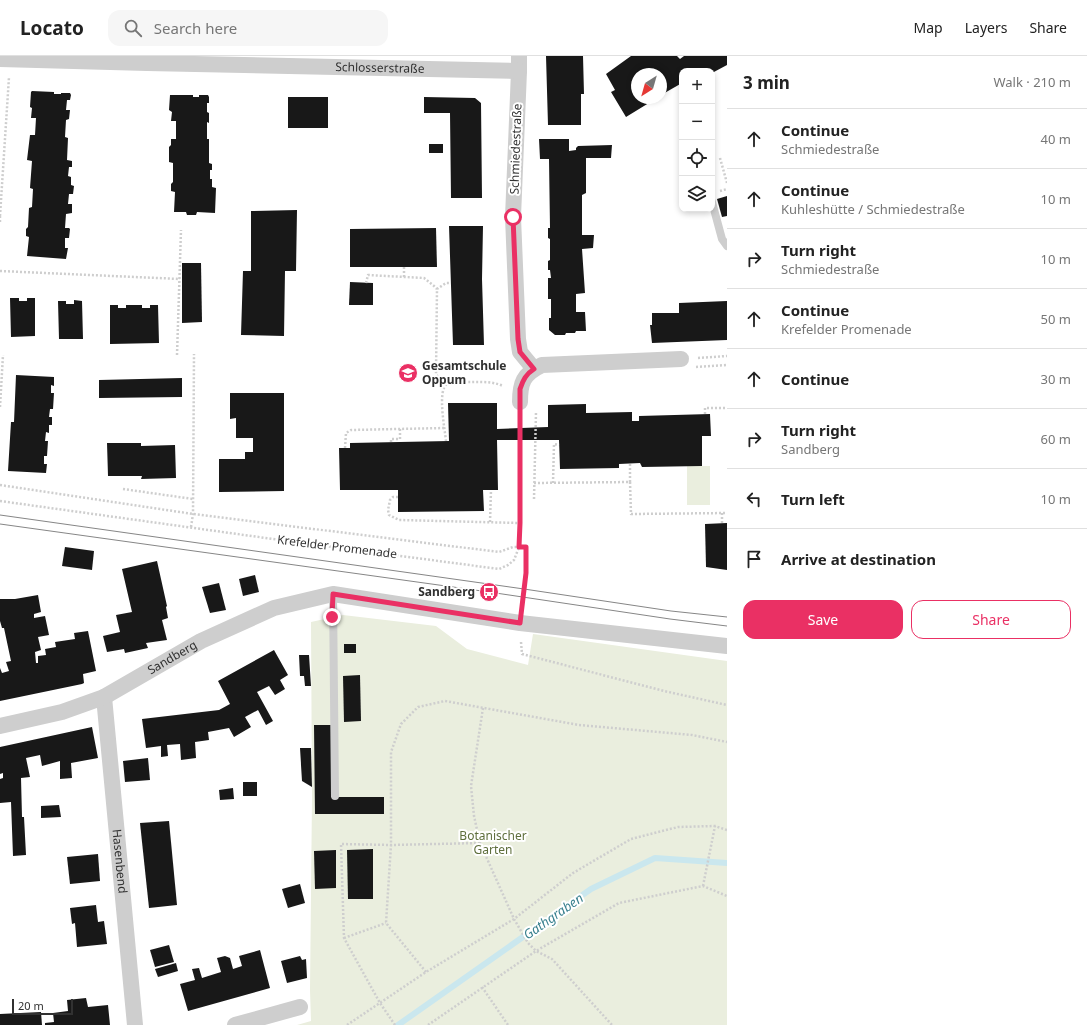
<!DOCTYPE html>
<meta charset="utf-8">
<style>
body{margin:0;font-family:"Noto Sans",sans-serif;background:#f6f6f6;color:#222}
.controls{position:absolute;right:12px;top:12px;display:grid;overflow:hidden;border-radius:8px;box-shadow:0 2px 6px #0003}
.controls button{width:36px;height:36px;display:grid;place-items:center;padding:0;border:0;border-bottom:1px solid #e0e0e0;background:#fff;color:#222;font:20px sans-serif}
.compass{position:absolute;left:631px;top:12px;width:36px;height:36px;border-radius:50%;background:#fff;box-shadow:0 2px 6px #0003;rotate:217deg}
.scale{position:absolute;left:12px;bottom:10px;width:61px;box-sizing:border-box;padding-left:4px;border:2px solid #313131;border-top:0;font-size:11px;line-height:14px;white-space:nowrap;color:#313131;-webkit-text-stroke:3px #fff;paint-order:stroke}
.stop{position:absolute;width:12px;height:12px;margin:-9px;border:3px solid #ea3064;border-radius:50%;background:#fff}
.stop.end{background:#ea3064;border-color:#fff;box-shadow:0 1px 4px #0008}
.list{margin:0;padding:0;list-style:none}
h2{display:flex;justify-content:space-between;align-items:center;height:52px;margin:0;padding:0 16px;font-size:17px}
h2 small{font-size:13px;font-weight:400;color:#767676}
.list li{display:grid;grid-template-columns:26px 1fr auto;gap:12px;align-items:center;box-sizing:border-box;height:60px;padding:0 16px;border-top:1px solid #e0e0e0}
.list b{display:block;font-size:15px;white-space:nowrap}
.list p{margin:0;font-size:13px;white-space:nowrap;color:#767676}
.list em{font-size:13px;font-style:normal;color:#767676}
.actions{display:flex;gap:8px;padding:12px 16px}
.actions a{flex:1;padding:9px 0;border:1px solid #ea3064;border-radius:12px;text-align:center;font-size:14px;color:#ea3064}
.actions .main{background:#ea3064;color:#fff}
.icon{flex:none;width:22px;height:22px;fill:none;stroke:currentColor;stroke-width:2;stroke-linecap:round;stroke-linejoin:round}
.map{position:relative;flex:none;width:727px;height:969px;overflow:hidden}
header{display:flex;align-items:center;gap:24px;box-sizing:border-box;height:56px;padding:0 20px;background:#fff;border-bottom:1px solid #e0e0e0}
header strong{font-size:19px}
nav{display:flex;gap:22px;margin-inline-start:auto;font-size:14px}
.search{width:280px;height:36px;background:#f6f6f6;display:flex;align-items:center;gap:10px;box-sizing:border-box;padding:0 14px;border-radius:12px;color:#767676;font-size:15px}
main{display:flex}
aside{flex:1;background:#fff}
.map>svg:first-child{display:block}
</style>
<header>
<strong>Locato</strong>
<div class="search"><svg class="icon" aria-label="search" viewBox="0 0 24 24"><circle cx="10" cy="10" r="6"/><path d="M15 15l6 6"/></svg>Search here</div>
<nav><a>Map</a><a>Layers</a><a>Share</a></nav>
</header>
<main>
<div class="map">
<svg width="727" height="969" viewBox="0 0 727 969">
<rect width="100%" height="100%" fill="#fff"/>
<g fill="#eaeede">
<rect x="687" y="410" width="23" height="39"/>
<path d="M 343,559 L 436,570 L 467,593 L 528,609 L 533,578 L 727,605 L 727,969 L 297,969 L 311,965 L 310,934 L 312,740 L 311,566 Z"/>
</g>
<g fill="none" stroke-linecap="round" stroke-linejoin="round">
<path stroke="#cae7ee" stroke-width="6" d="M 398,969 L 591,833 L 655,802 L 727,807"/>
</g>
<g fill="#181818">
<path d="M 546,0 L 583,0 L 584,38 L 581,38 L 581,69 L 548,69 Z"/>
<path d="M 631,0 L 677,0 L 680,3 L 684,0 L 727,0 L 727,9 L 712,17 L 712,15 L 706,15 L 705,13 L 702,15 L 682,15 L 682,27 L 661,39 L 661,18 L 637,18 L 637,42 L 657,42 L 626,61 L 611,36 L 615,34 L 606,18 Z"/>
<path d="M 32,35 L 54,36 L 54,38 L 61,38 L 61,37 L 70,37 L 71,39 L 70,44 L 67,44 L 66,54 L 70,54 L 69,63 L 66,64 L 65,81 L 68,82 L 67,104 L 72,105 L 72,111 L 69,111 L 68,120 L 71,121 L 71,129 L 74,130 L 73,138 L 69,138 L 68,148 L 72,148 L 72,157 L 66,158 L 65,172 L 69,172 L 70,173 L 69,182 L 65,182 L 65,192 L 68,192 L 66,203 L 27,200 L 29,181 L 26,180 L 26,173 L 28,171 L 29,152 L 32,151 L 33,133 L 30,132 L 32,105 L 27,104 L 30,79 L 35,79 L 36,62 L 31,62 L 32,52 L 30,51 L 31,36 Z"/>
<path d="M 170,39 L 193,39 L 193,41 L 199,41 L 199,39 L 208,39 L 209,41 L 209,47 L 207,47 L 207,56 L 209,57 L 209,67 L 207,66 L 207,83 L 209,83 L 209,107 L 212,108 L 212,114 L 210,114 L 210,123 L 212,123 L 212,131 L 216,132 L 215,157 L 197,156 L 196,159 L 187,159 L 186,156 L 174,156 L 175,136 L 171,135 L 171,128 L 173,126 L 173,107 L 169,106 L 169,91 L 171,89 L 171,83 L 176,83 L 176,65 L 171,65 L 172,56 L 169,54 Z"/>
<rect x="288" y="41" width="40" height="31"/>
<path d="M 424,41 L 475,42 L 481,47 L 482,142 L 451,142 L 450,57 L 424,57 Z"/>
<path d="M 539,83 L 569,83 L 569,95 L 576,94 L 576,92 L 578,90 L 612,89 L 611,102 L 586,102 L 586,137 L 582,139 L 582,179 L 594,179 L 593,192 L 582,193 L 585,237 L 576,238 L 576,256 L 585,256 L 586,275 L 576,275 L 575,277 L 566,277 L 565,279 L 555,279 L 549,274 L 549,262 L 551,262 L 551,243 L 548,243 L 548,222 L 551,222 L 550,214 L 548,214 L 548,205 L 550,204 L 550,183 L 548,182 L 548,172 L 550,172 L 549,103 L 540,103 Z"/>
<rect x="429" y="88" width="14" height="9"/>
<path d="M 727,140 L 727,160 L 722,161 L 717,143 Z"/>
<path d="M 297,154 L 296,215 L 285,215 L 284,280 L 241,279 L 243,215 L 251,215 L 251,155 Z"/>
<path d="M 449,170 L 483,170 L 482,223 L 484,289 L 453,289 Z"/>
<path d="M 436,172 L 437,211 L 350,211 L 350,173 Z"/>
<path d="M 182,207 L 201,207 L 202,266 L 182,267 Z"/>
<path d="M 350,226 L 373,227 L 373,249 L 349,249 Z"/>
<path d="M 10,242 L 19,242 L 19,245 L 27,245 L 27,242 L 35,242 L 35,280 L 11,281 Z"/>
<path d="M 74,244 L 82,245 L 83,283 L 59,283 L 58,245 L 66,245 L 66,248 L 74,248 Z"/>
<path d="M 727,245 L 727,284 L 652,287 L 650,269 L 652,269 L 652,257 L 679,257 L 679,247 Z"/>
<path d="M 110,249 L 118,249 L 118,252 L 126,252 L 126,249 L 142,249 L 142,252 L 150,252 L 150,249 L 158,249 L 159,287 L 110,288 Z"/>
<path d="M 16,319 L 54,321 L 54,330 L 51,329 L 51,337 L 54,337 L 53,353 L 50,353 L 49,361 L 52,361 L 52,369 L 49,369 L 49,377 L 46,376 L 45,385 L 48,385 L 47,400 L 44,400 L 44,408 L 47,408 L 46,417 L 8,415 L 11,366 L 14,366 Z"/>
<path d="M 182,322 L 182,341 L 99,342 L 99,324 Z"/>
<path d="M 230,337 L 284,337 L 284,435 L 219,436 L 219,403 L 245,403 L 245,396 L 253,396 L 253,382 L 236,382 L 236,362 L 230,363 Z"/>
<path d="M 448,347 L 497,347 L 497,373 L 548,371 L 548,349 L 586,348 L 586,357 L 632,356 L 632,365 L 639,365 L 639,360 L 710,358 L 711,380 L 702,380 L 702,410 L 642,411 L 640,407 L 619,408 L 619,412 L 560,413 L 559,384 L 497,384 L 498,434 L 483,434 L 484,455 L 398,456 L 398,434 L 340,434 L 339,392 L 350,392 L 350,387 L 449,385 Z"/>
<path d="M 107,387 L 141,387 L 141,390 L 175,389 L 176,422 L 141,423 L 142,420 L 108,420 Z"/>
<path d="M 727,467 L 727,514 L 706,511 L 705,468 Z"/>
<path d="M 65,491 L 94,495 L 92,514 L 62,510 Z"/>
<path d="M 157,505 L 167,550 L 166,551 L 168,562 L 162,564 L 167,584 L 146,587 L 148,592 L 125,597 L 124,593 L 107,596 L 103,580 L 120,576 L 116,559 L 132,556 L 122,513 Z"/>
<path d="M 255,519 L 259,536 L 243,540 L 239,523 Z"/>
<path d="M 219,527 L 226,554 L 210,557 L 202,531 Z"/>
<path d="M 38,539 L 41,556 L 34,558 L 34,562 L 45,560 L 49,579 L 38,581 L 41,594 L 35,596 L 36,607 L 38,607 L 38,600 L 46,599 L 45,593 L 56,591 L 55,586 L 75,583 L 74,577 L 88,575 L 96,615 L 83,618 L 84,627 L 82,628 L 0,645 L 0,612 L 2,617 L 9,615 L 6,606 L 11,605 L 4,572 L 2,572 L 0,565 L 0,543 L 15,543 Z"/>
<rect x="344" y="588" width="12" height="9"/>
<path d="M 274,594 L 288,619 L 280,624 L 285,633 L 275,639 L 269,630 L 257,636 L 273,665 L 266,669 L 258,654 L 245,661 L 251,671 L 234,681 L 229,672 L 208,676 L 209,684 L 195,686 L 196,702 L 181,704 L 180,688 L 167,689 L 168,700 L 161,701 L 161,690 L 146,692 L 142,663 L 219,654 L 230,648 L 218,625 Z"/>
<path d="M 299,599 L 309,599 L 311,630 L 305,630 L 304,620 L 300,620 Z"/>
<path d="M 360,619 L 361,665 L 344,666 L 343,620 Z"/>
<path d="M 314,669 L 331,669 L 331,741 L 384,741 L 384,758 L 315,758 Z"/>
<path d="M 92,671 L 98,702 L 71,707 L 72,722 L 60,723 L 60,705 L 42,710 L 40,699 L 26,702 L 30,721 L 21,722 L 22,761 L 24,761 L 26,799 L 13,800 L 11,746 L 0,747 L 0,723 L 3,722 L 3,717 L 0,718 L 0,691 Z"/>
<path d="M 300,692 L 311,692 L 312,731 L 302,725 Z"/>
<path d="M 148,702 L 150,724 L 125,726 L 123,705 Z"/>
<rect x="243" y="726" width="14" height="14"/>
<path d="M 233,732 L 234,743 L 220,744 L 219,734 Z"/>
<path d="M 59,749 L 61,761 L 41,762 L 41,750 Z"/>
<path d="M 169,765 L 177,849 L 149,852 L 140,767 Z"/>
<path d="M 373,793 L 373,843 L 348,843 L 347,794 Z"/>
<path d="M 336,794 L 336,832 L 315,833 L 314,795 Z"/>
<path d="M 98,798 L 100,825 L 70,828 L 67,801 Z"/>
<path d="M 300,828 L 305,847 L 288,852 L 282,833 Z"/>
<path d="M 96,849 L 98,866 L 104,865 L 107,888 L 77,891 L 75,867 L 72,868 L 70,852 Z"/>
<path d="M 169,889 L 174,906 L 155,911 L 150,894 Z"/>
<path d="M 260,894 L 270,932 L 188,955 L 180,928 L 195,924 L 192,913 L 199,912 L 202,922 L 221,916 L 217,902 L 225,900 L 230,902 L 233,913 L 242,910 L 239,900 Z"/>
<path d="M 300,900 L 302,904 L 306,903 L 307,922 L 287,927 L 281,905 Z"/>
<path d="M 176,907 L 178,915 L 158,921 L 155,913 Z"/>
<path d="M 86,942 L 88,951 L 108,949 L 110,969 L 45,969 L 45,967 L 54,966 L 53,957 L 68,955 L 67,944 Z"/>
<path d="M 41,956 L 42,969 L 0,969 L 0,958 Z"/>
</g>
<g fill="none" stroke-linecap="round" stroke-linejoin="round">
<g stroke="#cecece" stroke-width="2.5" stroke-dasharray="2 2" stroke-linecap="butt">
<path d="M 720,102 L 727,127"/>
<path d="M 720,135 L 727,133"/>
<path d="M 0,160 L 9,21"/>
<path d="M 0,166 L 0,160"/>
<path d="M 404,211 L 404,221"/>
<path d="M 0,215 L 180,223"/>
<path d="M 366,227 L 368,219 L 424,222 L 434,230 L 437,233"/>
<path d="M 177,299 L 181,174"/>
<path d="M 698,302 L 727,300"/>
<path d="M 696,311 L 727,309"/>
<path d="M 447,328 L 441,325 L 436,318 L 437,233 L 446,227 L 451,227"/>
<path d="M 0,351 L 3,299"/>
<path d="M 705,358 L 705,352 L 727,352"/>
<path d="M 446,385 C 445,374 437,334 447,328 C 453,325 463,326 469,326 C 480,326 492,325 503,330"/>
<path d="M 391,386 L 391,383 L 400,383 L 400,373"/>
<path d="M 345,392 L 346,377 L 351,374 L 444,372"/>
<path d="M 630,426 L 631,458 L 727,457"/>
<path d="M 534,427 L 630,426 L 630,408"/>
<path d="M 553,427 L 554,388 L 559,389"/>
<path d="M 0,429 L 193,458 L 499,496 L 513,491 L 526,491 L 526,517 L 522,549"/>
<path d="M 123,433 L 193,443"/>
<path d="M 398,441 L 393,441 L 390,444 L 388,454 L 389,459 L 399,464 L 520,467"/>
<path d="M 534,443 L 536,356"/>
<path d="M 0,445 L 273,483 L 499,513 L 508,509 L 514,504 L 519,491 L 520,467 L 520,364"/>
<path d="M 722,457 L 722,467"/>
<path d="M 490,466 L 491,434"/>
<path d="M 191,471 L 193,458 L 194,298"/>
<path d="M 521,586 L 522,598 L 664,635 L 727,649"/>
<path d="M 483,652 L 471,730 L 474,760 L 480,787 L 514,863 L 528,887 L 536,895 L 552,903 L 612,969"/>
<path d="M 703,830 L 715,770"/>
<path d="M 344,882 L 386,867"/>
<path d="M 426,916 L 386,867 L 391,789 L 391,696 L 401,668 L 418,651 L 445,645 L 579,669 L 692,679 L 727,686"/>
<path d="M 482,931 L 508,969"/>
<path d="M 347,969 L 426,916 L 514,863 L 573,817 L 631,783 L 678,771 L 715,770 L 727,774"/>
<path d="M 395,969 L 380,947 L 344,882 L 341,788 L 391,789 L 480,787"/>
<path d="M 428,969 L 536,895 L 619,847 L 703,830 L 727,840"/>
</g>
<g stroke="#cecece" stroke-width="8">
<path d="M 712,146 L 722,183 L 727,190"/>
<path d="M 333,538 L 335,740"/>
</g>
<g stroke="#cecece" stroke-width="16">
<path d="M 519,0 L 519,15 L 513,161 L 518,283 L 520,296 L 534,313"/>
<path id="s1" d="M 0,3 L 147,7 L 519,15"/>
<path d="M 520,346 C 520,327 523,318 542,309 L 681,303"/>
<path id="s2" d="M 104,641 L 135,969"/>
<path id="s3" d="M 0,670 L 62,656 L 104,641 L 201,585 L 274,552 L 333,538 L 520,567 L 727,590"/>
<path d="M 235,969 L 300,951"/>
</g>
<g stroke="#868686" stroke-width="1">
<path d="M 0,459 L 524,533 L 671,555 L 727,561"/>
<path d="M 0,468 L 489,536 L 670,563 L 727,570"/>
</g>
</g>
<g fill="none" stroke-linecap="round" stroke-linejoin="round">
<path stroke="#ea3064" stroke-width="5" d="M 332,561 L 333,538 L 520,567 L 526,517 L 526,491 L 519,491 L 520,467 L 520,333 C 523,324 526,318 534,313 L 520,296 L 518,283 L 513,161"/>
</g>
<defs>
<symbol id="school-disc" viewBox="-11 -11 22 22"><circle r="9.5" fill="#ea3064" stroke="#fff"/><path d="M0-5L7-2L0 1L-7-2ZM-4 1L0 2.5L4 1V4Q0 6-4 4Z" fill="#fff"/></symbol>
<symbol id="bus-disc" viewBox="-11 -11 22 22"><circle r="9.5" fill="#ea3064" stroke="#fff"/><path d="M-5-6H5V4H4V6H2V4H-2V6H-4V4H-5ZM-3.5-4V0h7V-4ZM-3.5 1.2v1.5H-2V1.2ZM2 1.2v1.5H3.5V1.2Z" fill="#fff"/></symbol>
</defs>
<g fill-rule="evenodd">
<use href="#school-disc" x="397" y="306" width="22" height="22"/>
<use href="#bus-disc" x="478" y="525" width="22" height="22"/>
</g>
<g text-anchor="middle" stroke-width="4" stroke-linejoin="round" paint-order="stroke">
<g font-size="12" fill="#313131" stroke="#fff">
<text dy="4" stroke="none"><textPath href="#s1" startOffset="380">Schlosserstraße</textPath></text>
<text transform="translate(516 93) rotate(-88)" y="4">Schmiedestraße</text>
<text transform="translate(337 491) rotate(7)" y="4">Krefelder Promenade</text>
<text dy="4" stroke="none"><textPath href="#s3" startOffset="187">Sandberg</textPath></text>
<text dy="4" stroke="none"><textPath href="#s2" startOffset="165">Hasenbend</textPath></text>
</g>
<g font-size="12" font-weight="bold" fill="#313131" stroke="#fff" text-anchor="start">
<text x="422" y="314">Gesamtschule<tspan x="422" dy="14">Oppum</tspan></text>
<text x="475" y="540" text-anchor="end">Sandberg</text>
</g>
<g font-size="12" fill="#5e6e3c" stroke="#fff">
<text x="493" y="784">Botanischer<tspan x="493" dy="14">Garten</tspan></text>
</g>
<g font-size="13" font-style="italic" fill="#39808f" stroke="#fff">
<text transform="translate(553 860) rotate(-35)" y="5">Gathgraben</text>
</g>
</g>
</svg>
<div class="controls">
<button>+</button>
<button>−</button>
<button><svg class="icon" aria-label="locate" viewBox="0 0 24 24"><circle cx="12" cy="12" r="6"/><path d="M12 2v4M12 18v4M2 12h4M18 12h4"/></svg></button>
<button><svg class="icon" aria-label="layers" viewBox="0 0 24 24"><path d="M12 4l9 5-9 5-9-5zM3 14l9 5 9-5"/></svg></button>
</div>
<svg class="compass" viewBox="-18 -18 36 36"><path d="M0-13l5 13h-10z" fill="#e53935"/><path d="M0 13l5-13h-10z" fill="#767676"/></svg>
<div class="scale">20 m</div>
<div class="stop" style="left:513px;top:161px"></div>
<div class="stop end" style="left:332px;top:561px"></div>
</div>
<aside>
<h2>3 min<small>Walk · 210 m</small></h2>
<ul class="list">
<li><svg class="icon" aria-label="ahead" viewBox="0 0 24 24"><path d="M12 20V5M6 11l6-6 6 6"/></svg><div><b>Continue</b><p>Schmiedestraße</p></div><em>40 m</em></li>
<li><svg class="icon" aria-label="ahead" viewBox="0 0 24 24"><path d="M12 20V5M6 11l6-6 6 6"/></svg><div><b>Continue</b><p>Kuhleshütte / Schmiedestraße</p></div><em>10 m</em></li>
<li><svg class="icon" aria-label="right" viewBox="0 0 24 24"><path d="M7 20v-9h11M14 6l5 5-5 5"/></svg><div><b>Turn right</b><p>Schmiedestraße</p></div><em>10 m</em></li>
<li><svg class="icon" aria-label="ahead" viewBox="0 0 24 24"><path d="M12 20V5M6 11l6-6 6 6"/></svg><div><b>Continue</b><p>Krefelder Promenade</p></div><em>50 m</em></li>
<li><svg class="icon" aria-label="ahead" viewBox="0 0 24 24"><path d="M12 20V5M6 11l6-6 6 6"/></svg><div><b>Continue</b></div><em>30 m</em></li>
<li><svg class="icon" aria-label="right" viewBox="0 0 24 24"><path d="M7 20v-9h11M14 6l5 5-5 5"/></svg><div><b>Turn right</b><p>Sandberg</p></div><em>60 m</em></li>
<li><svg class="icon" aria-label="left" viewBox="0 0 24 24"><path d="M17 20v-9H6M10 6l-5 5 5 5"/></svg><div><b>Turn left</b></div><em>10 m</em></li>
<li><svg class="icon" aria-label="arrive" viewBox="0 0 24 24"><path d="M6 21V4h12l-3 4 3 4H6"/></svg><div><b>Arrive at destination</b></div></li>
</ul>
<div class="actions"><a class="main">Save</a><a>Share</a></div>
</aside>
</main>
